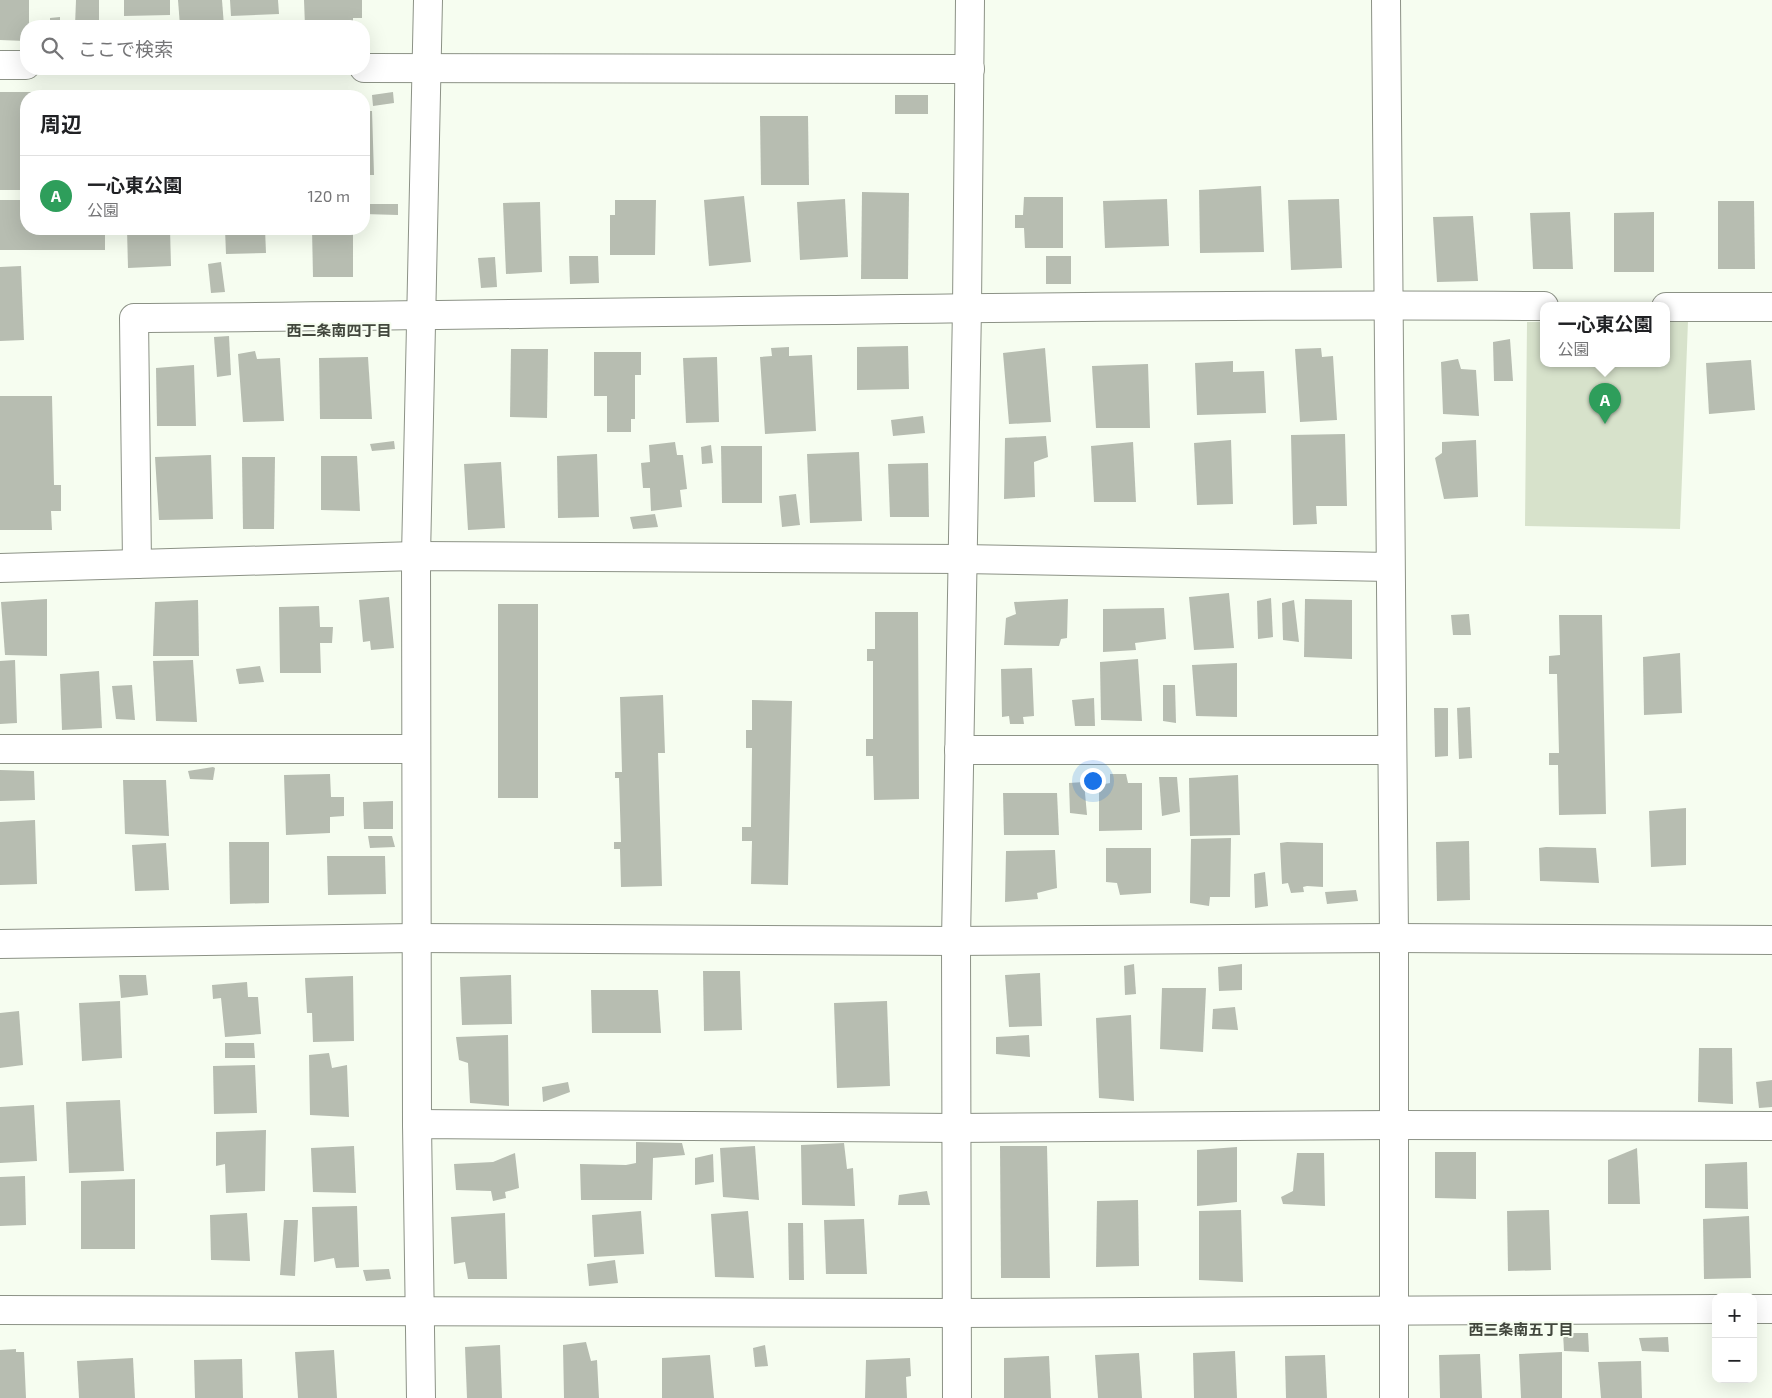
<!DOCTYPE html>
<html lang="ja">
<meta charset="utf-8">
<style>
body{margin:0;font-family:"Exo 2","Noto Sans JP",sans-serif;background:#f6f6f6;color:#202124}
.controls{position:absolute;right:15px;bottom:15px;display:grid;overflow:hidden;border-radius:10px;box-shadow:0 5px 20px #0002}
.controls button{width:45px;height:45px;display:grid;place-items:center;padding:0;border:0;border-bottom:1px solid #e0e0e0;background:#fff;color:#202124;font:25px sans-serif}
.you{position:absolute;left:1092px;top:780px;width:18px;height:18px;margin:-12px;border:4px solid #fff;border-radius:50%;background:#1a73e8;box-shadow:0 0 0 8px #1a73e833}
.badge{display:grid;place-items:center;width:32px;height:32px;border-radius:50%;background:#ea580c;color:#fff;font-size:16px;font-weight:700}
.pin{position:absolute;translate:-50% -41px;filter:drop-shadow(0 1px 2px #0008)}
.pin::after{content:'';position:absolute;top:26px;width:18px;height:15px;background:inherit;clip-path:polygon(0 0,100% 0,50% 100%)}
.popup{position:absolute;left:1540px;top:302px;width:130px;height:65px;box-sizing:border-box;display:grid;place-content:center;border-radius:10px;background:#fff;filter:drop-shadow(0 1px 4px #0005);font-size:16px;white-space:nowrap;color:#757577}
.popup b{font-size:19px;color:#202124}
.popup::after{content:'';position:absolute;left:50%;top:100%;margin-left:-10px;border:10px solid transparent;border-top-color:#fff}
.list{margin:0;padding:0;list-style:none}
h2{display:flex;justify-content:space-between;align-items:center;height:65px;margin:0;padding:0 20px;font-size:21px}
h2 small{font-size:16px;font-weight:400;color:#757577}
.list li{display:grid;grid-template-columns:32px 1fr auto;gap:15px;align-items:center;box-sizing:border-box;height:80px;padding:0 20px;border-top:1px solid #e0e0e0}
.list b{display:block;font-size:19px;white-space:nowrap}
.list p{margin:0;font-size:16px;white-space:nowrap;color:#757577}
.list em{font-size:16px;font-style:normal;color:#757577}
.icon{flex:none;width:28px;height:28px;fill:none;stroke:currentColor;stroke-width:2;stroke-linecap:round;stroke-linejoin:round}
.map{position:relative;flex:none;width:1772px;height:1398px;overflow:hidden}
.search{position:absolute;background:#fff;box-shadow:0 5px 20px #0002;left:20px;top:20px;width:350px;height:55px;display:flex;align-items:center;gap:12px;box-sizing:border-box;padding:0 18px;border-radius:20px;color:#757577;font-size:19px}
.panel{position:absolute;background:#fff;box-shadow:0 5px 20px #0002;left:20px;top:90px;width:350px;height:145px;border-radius:20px}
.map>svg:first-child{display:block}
</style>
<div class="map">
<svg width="1772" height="1398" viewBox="0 0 1772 1398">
<rect width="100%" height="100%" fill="#f6fdf0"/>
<path fill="#d7e2cb" d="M 1666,321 L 1688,321 L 1680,529 L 1525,526 L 1527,322 L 1544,322 L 1544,363 L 1666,363 Z"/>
<g fill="#b7bdb1">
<path d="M 0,0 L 29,0 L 29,26 L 26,26 L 26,41 L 0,40 Z"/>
<path d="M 76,0 L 99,0 L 99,26 L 75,26 Z"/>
<path d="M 124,0 L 170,0 L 170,15 L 124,16 Z"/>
<path d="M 178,0 L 222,0 L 224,26 L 180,26 Z"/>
<path d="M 230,0 L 278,0 L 279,14 L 231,16 Z"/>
<path d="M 304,0 L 362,0 L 362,18 L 353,18 L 353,26 L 305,26 Z"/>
<path d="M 60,17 L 60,26 L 50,26 L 50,18 Z"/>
<path d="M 0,92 L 34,92 L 34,96 L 26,96 L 26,190 L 0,190 Z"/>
<path d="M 60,92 L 61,96 L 47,96 L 46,95 Z"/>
<path d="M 393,92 L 394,103 L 373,106 L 372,95 Z"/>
<rect x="895" y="95" width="33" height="19"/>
<path d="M 364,111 L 372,111 L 374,175 L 364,175 Z"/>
<path d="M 760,116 L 808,116 L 809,185 L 761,185 Z"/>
<path d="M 1261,186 L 1264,252 L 1200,253 L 1199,190 Z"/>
<path d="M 862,192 L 909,193 L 908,279 L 861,279 Z"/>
<path d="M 744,196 L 751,262 L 709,266 L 704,200 Z"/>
<path d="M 1024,197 L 1063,197 L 1063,248 L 1025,248 L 1024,228 L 1015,228 L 1015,215 L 1023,215 Z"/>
<path d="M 845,199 L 848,257 L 800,260 L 797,202 Z"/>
<path d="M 1167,199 L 1169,246 L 1105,248 L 1103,201 Z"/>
<path d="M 1339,199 L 1342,268 L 1291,270 L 1288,200 Z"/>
<path d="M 0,200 L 26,200 L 26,229 L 105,229 L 105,250 L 0,250 Z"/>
<path d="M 615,200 L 656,200 L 655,255 L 610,255 L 610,215 L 615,215 Z"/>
<path d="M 1718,201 L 1754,201 L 1755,269 L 1718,269 Z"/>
<path d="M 540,202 L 542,272 L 506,274 L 503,203 Z"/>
<path d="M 364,204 L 398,204 L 398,215 L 364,214 Z"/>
<path d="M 1570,212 L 1573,269 L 1533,269 L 1530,213 Z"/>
<path d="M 1654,212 L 1654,272 L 1614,272 L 1614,213 Z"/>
<path d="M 1473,216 L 1478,281 L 1437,282 L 1433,217 Z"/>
<path d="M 127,229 L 170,229 L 171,266 L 128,268 Z"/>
<path d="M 225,229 L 265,229 L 266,253 L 226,254 Z"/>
<path d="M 312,229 L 353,229 L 353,277 L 313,277 Z"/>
<path d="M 569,256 L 598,256 L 599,283 L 570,284 Z"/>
<rect x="1046" y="256" width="25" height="28"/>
<path d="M 495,257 L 497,287 L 481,288 L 478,258 Z"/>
<path d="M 221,262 L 225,292 L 211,293 L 208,264 Z"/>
<path d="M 21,266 L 24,340 L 0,341 L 0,267 Z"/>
<path d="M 229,336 L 231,375 L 217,377 L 214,337 Z"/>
<path d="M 1510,339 L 1513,381 L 1494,381 L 1493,342 Z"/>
<path d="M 908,346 L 909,389 L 857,390 L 857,347 Z"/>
<path d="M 789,347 L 789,356 L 812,355 L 816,431 L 765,434 L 760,357 L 772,356 L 771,348 Z"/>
<path d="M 1045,348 L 1051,422 L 1009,424 L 1003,353 Z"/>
<path d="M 1321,348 L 1322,357 L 1333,356 L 1337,420 L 1300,422 L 1295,349 Z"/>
<path d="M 511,349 L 548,349 L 547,418 L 510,417 Z"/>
<path d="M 255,351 L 257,359 L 280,358 L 284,421 L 243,422 L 238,354 Z"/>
<path d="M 594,352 L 641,352 L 641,375 L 635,375 L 635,419 L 631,419 L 631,432 L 607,432 L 607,396 L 594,396 Z"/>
<path d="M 368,357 L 372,419 L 320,419 L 319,358 Z"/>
<path d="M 717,357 L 719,422 L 686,423 L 683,358 Z"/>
<path d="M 1458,359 L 1461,369 L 1476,370 L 1479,416 L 1443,414 L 1441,362 Z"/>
<path d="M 1751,360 L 1755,410 L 1709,414 L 1706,363 Z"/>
<path d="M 1233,361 L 1233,372 L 1264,371 L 1266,413 L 1197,415 L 1195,363 Z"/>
<path d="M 1148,364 L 1150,428 L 1096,428 L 1092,366 Z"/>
<path d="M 194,365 L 196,426 L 157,426 L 156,368 Z"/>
<path d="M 0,396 L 52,396 L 54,485 L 61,485 L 61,511 L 51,511 L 52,530 L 0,530 Z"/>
<path d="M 923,416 L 925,433 L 893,436 L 891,420 Z"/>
<path d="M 1345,434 L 1347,506 L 1316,506 L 1317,524 L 1293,525 L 1291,435 Z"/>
<path d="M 1046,436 L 1048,457 L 1034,462 L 1035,497 L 1004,499 L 1005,438 Z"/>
<path d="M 1231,440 L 1233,504 L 1197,505 L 1194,443 Z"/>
<path d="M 1476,440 L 1478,497 L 1444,499 L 1435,458 L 1442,453 L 1442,442 Z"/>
<path d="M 394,441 L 395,449 L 372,451 L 370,444 Z"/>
<path d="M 675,442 L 677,455 L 683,455 L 687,489 L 680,490 L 682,507 L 651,511 L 650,488 L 643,488 L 641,463 L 650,462 L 649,445 Z"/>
<path d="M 1133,442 L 1136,502 L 1094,502 L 1091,446 Z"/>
<path d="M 711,445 L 713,463 L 702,464 L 701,447 Z"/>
<path d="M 721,446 L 762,446 L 762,503 L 722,503 Z"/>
<path d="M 859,452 L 862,521 L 810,523 L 807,454 Z"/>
<path d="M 597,454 L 599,517 L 558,518 L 557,456 Z"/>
<path d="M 211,455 L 213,519 L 159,520 L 155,457 Z"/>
<path d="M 321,456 L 357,456 L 360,511 L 321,510 Z"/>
<path d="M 242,457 L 275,457 L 274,529 L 243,529 Z"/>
<path d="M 501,462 L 505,528 L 468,530 L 464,464 Z"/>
<path d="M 928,463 L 929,517 L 890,517 L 888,464 Z"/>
<path d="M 796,494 L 800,525 L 782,527 L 779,496 Z"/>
<path d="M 655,514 L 658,527 L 633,529 L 630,517 Z"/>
<path d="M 1229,593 L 1234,648 L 1194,650 L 1189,597 Z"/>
<path d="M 389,597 L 394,648 L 371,650 L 370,641 L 363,642 L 359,600 Z"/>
<path d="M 1271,598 L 1273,637 L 1258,639 L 1257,601 Z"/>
<path d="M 47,599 L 47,656 L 5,655 L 1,602 Z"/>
<path d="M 1068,599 L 1067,638 L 1061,639 L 1059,646 L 1004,645 L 1006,618 L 1016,614 L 1014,602 Z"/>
<path d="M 1305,599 L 1352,600 L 1352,659 L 1304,657 Z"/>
<path d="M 198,600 L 199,656 L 153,656 L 155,602 Z"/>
<path d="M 1294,600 L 1299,642 L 1283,640 L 1282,603 Z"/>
<rect x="498" y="604" width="40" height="194"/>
<path d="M 319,606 L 320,627 L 333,627 L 332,643 L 320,643 L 321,673 L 280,673 L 279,607 Z"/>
<path d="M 1164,608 L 1166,639 L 1135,643 L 1136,650 L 1103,652 L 1103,609 Z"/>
<path d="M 875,612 L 918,612 L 919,799 L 874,800 L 873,756 L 866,756 L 866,739 L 873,739 L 873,661 L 867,661 L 867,649 L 875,649 Z"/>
<path d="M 1469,614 L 1471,635 L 1453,635 L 1451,615 Z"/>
<path d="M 1559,615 L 1602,615 L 1606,814 L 1559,815 L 1558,765 L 1549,765 L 1549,753 L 1559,753 L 1557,674 L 1549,674 L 1549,656 L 1560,655 Z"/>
<path d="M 1680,653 L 1682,713 L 1644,715 L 1643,657 Z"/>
<path d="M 1138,659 L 1142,721 L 1101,720 L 1100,662 Z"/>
<path d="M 15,660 L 17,723 L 0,724 L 0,661 Z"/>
<path d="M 193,660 L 197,722 L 156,721 L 153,661 Z"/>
<path d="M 1237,663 L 1237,717 L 1196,716 L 1192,665 Z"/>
<path d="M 260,666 L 264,682 L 239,684 L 236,669 Z"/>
<path d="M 1032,668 L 1034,716 L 1023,717 L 1024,724 L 1010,724 L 1009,716 L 1002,717 L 1001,669 Z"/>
<path d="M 99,671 L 102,728 L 62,730 L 60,674 Z"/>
<path d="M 132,685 L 135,720 L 116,719 L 112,686 Z"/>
<path d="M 1163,685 L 1175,685 L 1176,723 L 1163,721 Z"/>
<path d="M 663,695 L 665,753 L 658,753 L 662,886 L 621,887 L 620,849 L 614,849 L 614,842 L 621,842 L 619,778 L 615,778 L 615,772 L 622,772 L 620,697 Z"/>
<path d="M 1094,698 L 1095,726 L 1075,726 L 1072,700 Z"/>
<path d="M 752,700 L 792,701 L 788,885 L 751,884 L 752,841 L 742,841 L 742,827 L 751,827 L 752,748 L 746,748 L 746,730 L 752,730 Z"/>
<path d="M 1470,707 L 1472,758 L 1459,759 L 1457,708 Z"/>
<path d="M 1434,708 L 1448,708 L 1448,756 L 1435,757 Z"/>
<path d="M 213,767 L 215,768 L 213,780 L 190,779 L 188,771 Z"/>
<path d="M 0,770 L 34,771 L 35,800 L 0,801 Z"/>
<path d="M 330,774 L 331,797 L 344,797 L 344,816 L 330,817 L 330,833 L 286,835 L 284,775 Z"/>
<path d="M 1110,774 L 1126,774 L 1128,783 L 1142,783 L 1142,830 L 1099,831 L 1099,785 L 1110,783 Z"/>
<path d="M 1238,775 L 1240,835 L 1190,836 L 1189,778 Z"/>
<path d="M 1159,777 L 1177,777 L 1180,812 L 1162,816 Z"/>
<path d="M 123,780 L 166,780 L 169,836 L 125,834 Z"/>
<path d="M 1084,782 L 1087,815 L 1070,813 L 1069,783 Z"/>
<path d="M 1003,793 L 1057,793 L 1059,835 L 1004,835 Z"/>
<path d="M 393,801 L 393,829 L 364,829 L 363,802 Z"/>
<path d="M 1686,808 L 1686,865 L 1651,867 L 1649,811 Z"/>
<path d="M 35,820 L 37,884 L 0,885 L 0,822 Z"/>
<path d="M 368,836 L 392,836 L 395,847 L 370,848 Z"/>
<path d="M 1231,838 L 1230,897 L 1210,897 L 1209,906 L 1190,903 L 1191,839 Z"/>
<path d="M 1469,841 L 1470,900 L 1437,901 L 1436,842 Z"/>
<path d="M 229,842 L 269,842 L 269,903 L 230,904 Z"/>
<path d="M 1287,842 L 1323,843 L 1323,887 L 1307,886 L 1303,887 L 1304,892 L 1291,893 L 1288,883 L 1282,884 L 1280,843 Z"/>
<path d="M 166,843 L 169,890 L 135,891 L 132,845 Z"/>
<path d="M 1546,847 L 1596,848 L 1599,883 L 1540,881 L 1539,848 Z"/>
<path d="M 1106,848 L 1151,848 L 1151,893 L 1120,895 L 1117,883 L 1106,882 Z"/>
<path d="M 1055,850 L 1057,888 L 1037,893 L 1038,899 L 1005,902 L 1006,851 Z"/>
<path d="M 327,856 L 385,856 L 386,894 L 328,895 Z"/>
<path d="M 1265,872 L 1268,906 L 1255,908 L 1254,874 Z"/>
<path d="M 1356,890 L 1358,901 L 1327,904 L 1325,892 Z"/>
<path d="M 1134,964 L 1136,994 L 1125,995 L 1124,966 Z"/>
<path d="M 1242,964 L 1242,990 L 1219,991 L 1218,967 Z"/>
<path d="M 703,971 L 740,971 L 742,1030 L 704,1031 Z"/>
<path d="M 1040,973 L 1042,1026 L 1009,1027 L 1005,975 Z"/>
<path d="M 119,975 L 146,975 L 148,995 L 121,998 Z"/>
<path d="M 511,975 L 512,1024 L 462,1025 L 460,977 Z"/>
<path d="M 353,976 L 354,1041 L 313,1042 L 312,1013 L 307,1013 L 305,978 Z"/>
<path d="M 247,982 L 248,997 L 258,997 L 261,1034 L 225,1037 L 221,998 L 213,999 L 212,985 Z"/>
<path d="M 1162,988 L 1206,988 L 1203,1052 L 1160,1049 Z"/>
<path d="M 591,990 L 658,990 L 661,1033 L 592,1033 Z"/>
<path d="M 120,1001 L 122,1058 L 82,1061 L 79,1003 Z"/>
<path d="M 887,1001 L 890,1086 L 837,1088 L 834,1003 Z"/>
<path d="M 1235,1007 L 1238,1030 L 1212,1029 L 1213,1009 Z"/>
<path d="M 19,1011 L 23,1065 L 0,1068 L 0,1013 Z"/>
<path d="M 1131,1015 L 1134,1101 L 1099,1098 L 1096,1018 Z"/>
<path d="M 508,1035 L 509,1106 L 470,1103 L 468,1063 L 459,1060 L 456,1037 Z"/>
<path d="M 1029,1035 L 1030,1057 L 996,1054 L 996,1037 Z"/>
<path d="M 225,1043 L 254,1043 L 255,1058 L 225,1058 Z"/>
<path d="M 1699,1048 L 1732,1048 L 1733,1104 L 1698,1102 Z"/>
<path d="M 329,1053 L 332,1068 L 347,1065 L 349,1117 L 310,1115 L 309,1055 Z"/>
<path d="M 255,1065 L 257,1113 L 214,1114 L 213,1066 Z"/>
<path d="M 1772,1080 L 1772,1107 L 1759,1108 L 1756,1082 Z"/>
<path d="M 568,1082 L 570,1092 L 543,1102 L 542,1087 Z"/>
<path d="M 120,1100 L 124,1171 L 69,1173 L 66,1102 Z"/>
<path d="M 34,1105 L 37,1161 L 0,1163 L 0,1107 Z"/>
<path d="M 266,1130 L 265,1191 L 226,1193 L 225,1164 L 216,1166 L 216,1132 Z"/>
<path d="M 636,1142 L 682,1143 L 685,1155 L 653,1158 L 652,1200 L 581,1200 L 580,1164 L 626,1165 L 636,1163 Z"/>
<path d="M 844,1143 L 847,1169 L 853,1168 L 855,1206 L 802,1205 L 801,1145 Z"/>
<path d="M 354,1146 L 356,1193 L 313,1192 L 311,1148 Z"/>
<path d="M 755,1146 L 759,1200 L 723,1197 L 720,1148 Z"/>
<path d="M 1000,1146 L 1047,1146 L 1050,1278 L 1001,1278 Z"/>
<path d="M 1237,1147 L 1237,1202 L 1197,1206 L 1197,1150 Z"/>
<path d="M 1637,1148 L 1640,1204 L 1608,1204 L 1608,1160 Z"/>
<path d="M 1435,1152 L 1476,1152 L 1476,1199 L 1435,1198 Z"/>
<path d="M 515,1153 L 519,1188 L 505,1192 L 506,1198 L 493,1201 L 491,1191 L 456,1190 L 454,1164 L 493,1162 Z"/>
<path d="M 1297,1153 L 1324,1153 L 1325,1206 L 1283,1204 L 1281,1197 L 1293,1191 Z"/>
<path d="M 713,1154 L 714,1182 L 695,1185 L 695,1158 Z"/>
<path d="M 1747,1162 L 1748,1209 L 1705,1208 L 1705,1164 Z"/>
<path d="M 25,1176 L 26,1225 L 0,1226 L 0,1177 Z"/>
<path d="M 135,1179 L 135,1249 L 81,1249 L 81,1181 Z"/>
<path d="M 927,1191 L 930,1205 L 898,1205 L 899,1195 Z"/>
<path d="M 1138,1200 L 1139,1266 L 1096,1267 L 1097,1201 Z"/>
<path d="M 357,1206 L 359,1267 L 336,1268 L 334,1258 L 314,1262 L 312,1207 Z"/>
<path d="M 1241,1210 L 1243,1282 L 1199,1280 L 1199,1211 Z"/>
<path d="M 1549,1210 L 1551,1270 L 1508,1271 L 1507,1211 Z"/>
<path d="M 641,1211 L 644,1254 L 594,1257 L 592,1215 Z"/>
<path d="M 748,1211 L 754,1278 L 715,1277 L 711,1214 Z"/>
<path d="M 247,1213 L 250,1261 L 211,1260 L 210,1215 Z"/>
<path d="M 505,1213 L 507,1279 L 468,1279 L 465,1262 L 454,1264 L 451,1217 Z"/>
<path d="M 1749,1216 L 1751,1278 L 1704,1279 L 1703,1219 Z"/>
<path d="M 864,1219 L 867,1274 L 826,1274 L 824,1220 Z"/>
<path d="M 284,1220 L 298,1220 L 295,1276 L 280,1275 Z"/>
<path d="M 788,1223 L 803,1223 L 804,1280 L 789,1280 Z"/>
<path d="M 615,1260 L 618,1283 L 589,1286 L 587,1264 Z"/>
<path d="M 389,1269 L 391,1279 L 366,1281 L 363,1270 Z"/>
<path d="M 1563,1333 L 1588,1333 L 1589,1352 L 1564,1351 Z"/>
<path d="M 1668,1337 L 1669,1352 L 1642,1351 L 1639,1338 Z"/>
<path d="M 586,1342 L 591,1361 L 597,1360 L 599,1398 L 564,1398 L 563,1345 Z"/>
<path d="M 500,1345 L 502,1398 L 467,1398 L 465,1347 Z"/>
<path d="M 765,1345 L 768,1366 L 755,1367 L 753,1348 Z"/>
<path d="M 16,1349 L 16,1352 L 24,1352 L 26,1398 L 0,1398 L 0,1350 Z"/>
<path d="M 334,1350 L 337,1398 L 298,1398 L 295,1352 Z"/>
<path d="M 1235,1351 L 1237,1398 L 1194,1398 L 1193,1353 Z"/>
<path d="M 1562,1352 L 1562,1398 L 1521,1398 L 1519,1354 Z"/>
<path d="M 1139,1353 L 1142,1398 L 1098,1398 L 1095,1355 Z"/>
<path d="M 1480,1354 L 1482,1398 L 1440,1398 L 1439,1355 Z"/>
<path d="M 710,1355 L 714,1398 L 662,1398 L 662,1358 Z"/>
<path d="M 1325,1355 L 1327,1398 L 1286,1398 L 1285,1356 Z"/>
<path d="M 1049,1356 L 1051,1398 L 1004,1398 L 1004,1358 Z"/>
<path d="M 133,1358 L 135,1398 L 79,1398 L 77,1361 Z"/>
<path d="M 910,1358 L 911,1376 L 906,1377 L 907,1398 L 865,1398 L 866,1360 Z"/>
<path d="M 242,1359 L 243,1398 L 195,1398 L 194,1360 Z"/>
<path d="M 1641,1361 L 1642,1398 L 1601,1398 L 1598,1362 Z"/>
</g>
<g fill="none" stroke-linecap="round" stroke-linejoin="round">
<defs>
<g id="minor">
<path d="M 1386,0 L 1394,938 L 1394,1398"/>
<path d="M 0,65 L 26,65"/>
<path d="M 364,68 L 970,69"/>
<path d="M 1666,307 L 1772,307"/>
<path d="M 137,564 L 134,318 C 604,315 1074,303 1544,306"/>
<path d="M 0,568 L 416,556 L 962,559 L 1390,567"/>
<path d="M 0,749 L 416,749"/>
<path d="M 959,750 L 1392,750"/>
<path d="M 0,944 L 415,938 L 956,941 L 1394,938 L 1772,940"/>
<path d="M 417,1124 L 416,556 L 428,0"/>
<path d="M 1753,1309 L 1772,1309"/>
<path d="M 0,1310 L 957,1313 L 1716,1309"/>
<path d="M 421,1398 L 417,1124 L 956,1128 L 1393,1125 L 1772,1126"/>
<path d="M 957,1398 L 956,941 L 967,307 L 970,0"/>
</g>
</defs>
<use href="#minor" stroke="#8c9286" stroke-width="30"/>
<use href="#minor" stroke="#fff" stroke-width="28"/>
</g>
<g text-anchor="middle" stroke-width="4" stroke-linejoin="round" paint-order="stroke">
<g font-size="15" font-weight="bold" fill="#42473d" stroke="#f6fdf0">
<text x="339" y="336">西二条南四丁目</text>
<text x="1521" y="1335">西三条南五丁目</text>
</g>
</g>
</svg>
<div class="controls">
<button>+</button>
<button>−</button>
</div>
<div class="you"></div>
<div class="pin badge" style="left:1605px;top:424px;background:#2e9e5b">A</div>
<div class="popup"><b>一心東公園</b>公園</div>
<div class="search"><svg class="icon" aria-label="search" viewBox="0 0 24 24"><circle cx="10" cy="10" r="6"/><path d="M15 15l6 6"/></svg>ここで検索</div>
<section class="panel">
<h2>周辺<small></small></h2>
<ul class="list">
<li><span class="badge" style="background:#2e9e5b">A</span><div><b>一心東公園</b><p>公園</p></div><em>120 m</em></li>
</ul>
</section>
</div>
